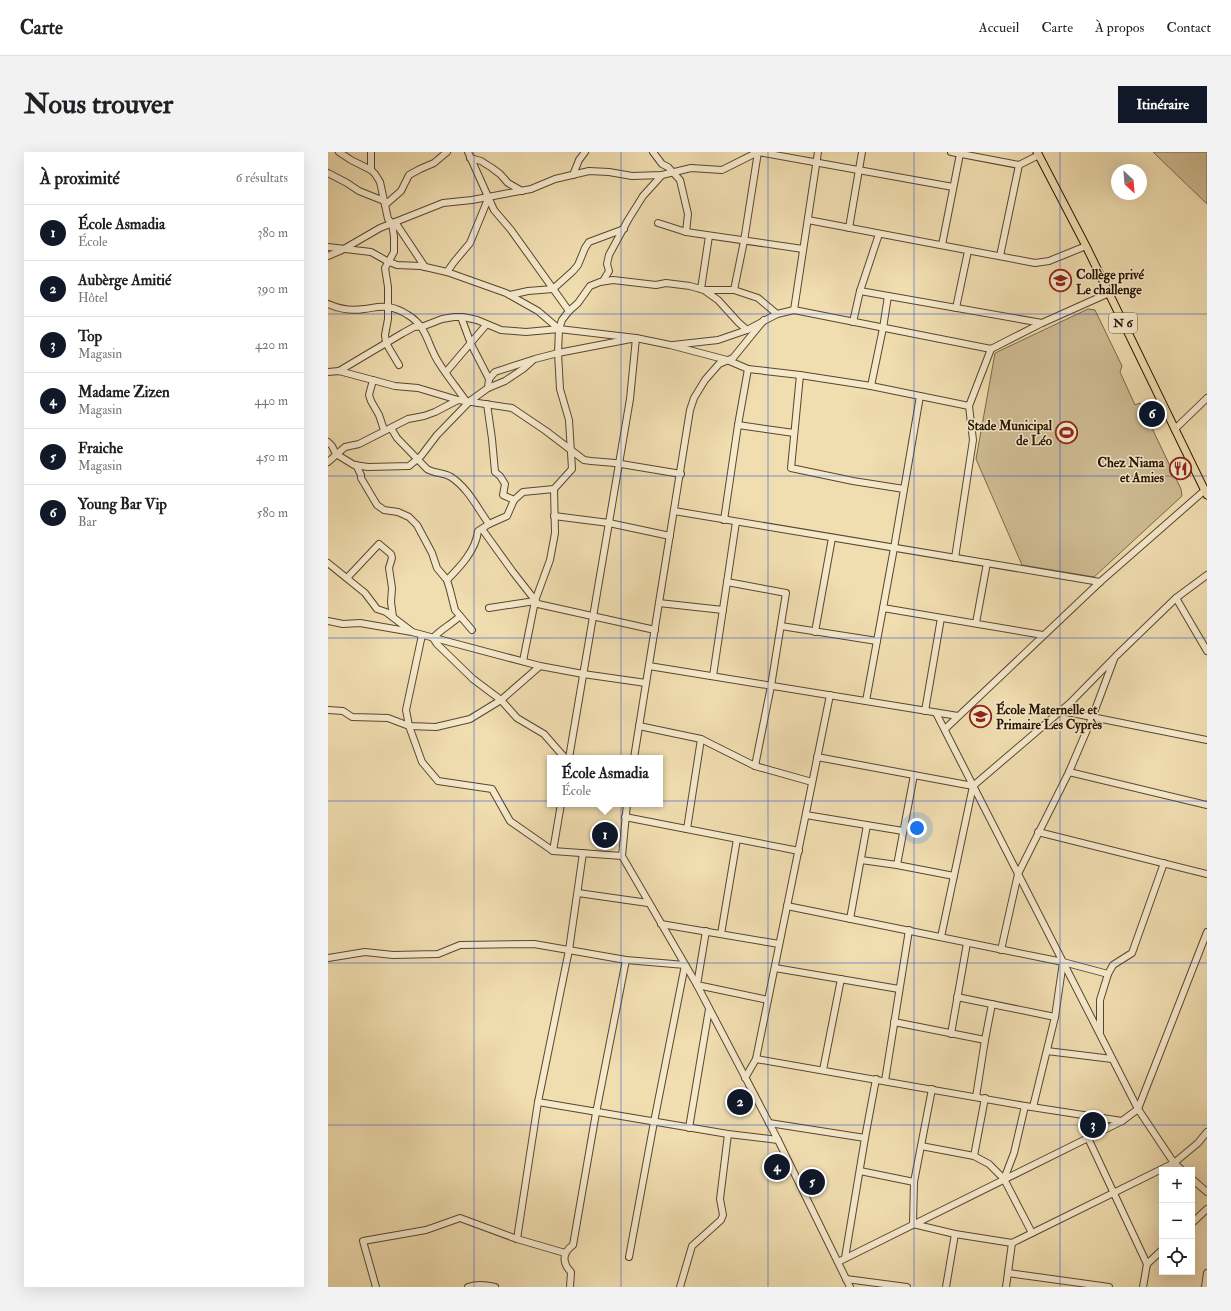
<!DOCTYPE html>
<html lang="fr">
<meta charset="utf-8">
<style>
body{margin:0;font-family:"IM FELL Double Pica",serif;background:#f2f2f2;color:#202124}
.controls{position:absolute;right:12px;bottom:12px;display:grid;overflow:hidden;border-radius:0px;box-shadow:0 4px 16px #0002}
.controls button{width:36px;height:36px;display:grid;place-items:center;padding:0;border:0;border-bottom:1px solid #e0e0e0;background:#fff;color:#202124;font:20px sans-serif}
.compass{position:absolute;left:783px;top:12px;width:36px;height:36px;border-radius:50%;background:#fff;box-shadow:0 4px 16px #0002;rotate:154deg}
.you{position:absolute;left:589px;top:676px;width:14px;height:14px;margin:-10px;border:3px solid #fff;border-radius:50%;background:#1a73e8;box-shadow:0 0 0 6px #1a73e833}
.badge{display:grid;place-items:center;width:26px;height:26px;border-radius:50%;background:#111827;color:#fff;font-size:13px;font-weight:700}
.pin{position:absolute;translate:-50% -50%;border:2px solid #fff;box-shadow:0 1px 4px #0006}
.popup{position:absolute;left:219px;top:603px;width:116px;height:52px;box-sizing:border-box;display:grid;place-content:center;border-radius:0px;background:#fff;filter:drop-shadow(0 1px 3px #0005);font-size:13px;white-space:nowrap;color:#757577}
.popup b{font-size:15px;color:#202124}
.popup::after{content:'';position:absolute;left:50%;top:100%;margin-left:-8px;border:8px solid transparent;border-top-color:#fff}
.list{margin:0;padding:0;list-style:none}
h2{display:flex;justify-content:space-between;align-items:center;height:52px;margin:0;padding:0 16px;font-size:17px}
h2 small{font-size:13px;font-weight:400;color:#757577}
.list li{display:grid;grid-template-columns:26px 1fr auto;gap:12px;align-items:center;box-sizing:border-box;height:56px;padding:0 16px;border-top:1px solid #e0e0e0}
.list b{display:block;font-size:15px;white-space:nowrap}
.list p{margin:0;font-size:13px;white-space:nowrap;color:#757577}
.list em{font-size:13px;font-style:normal;color:#757577}
.icon{flex:none;width:22px;height:22px;fill:none;stroke:currentColor;stroke-width:2;stroke-linecap:round;stroke-linejoin:round}
.map{position:relative;flex:none;width:879px;height:1135px;overflow:hidden;border-radius:0px}
header{display:flex;align-items:center;gap:24px;box-sizing:border-box;height:56px;padding:0 20px;background:#fff;border-bottom:1px solid #e0e0e0}
header strong{font-size:19px}
nav{display:flex;gap:22px;margin-inline-start:auto;font-size:14px}
.intro{display:flex;align-items:center;justify-content:space-between;box-sizing:border-box;height:96px;padding:0 24px}
h1{margin:0;font-size:28px}
.button{padding:10px 18px;border-radius:0px;background:#111827;color:#fff;font-size:14px;font-weight:700}
main{display:flex;gap:24px;padding:0 24px}
aside{flex:1;background:#fff;border-radius:0px;box-shadow:0 4px 16px #0002}
.map>svg:first-child{display:block}
</style>
<header>
<strong>Carte</strong>
<nav><a>Accueil</a><a>Carte</a><a>À propos</a><a>Contact</a></nav>
</header>
<div class="intro"><h1>Nous trouver</h1><a class="button">Itinéraire</a></div>
<main>
<aside>
<h2>À proximité<small>6 résultats</small></h2>
<ul class="list">
<li><span class="badge">1</span><div><b>École Asmadia</b><p>École</p></div><em>380 m</em></li>
<li><span class="badge">2</span><div><b>Aubèrge Amitié</b><p>Hôtel</p></div><em>390 m</em></li>
<li><span class="badge">3</span><div><b>Top</b><p>Magasin</p></div><em>420 m</em></li>
<li><span class="badge">4</span><div><b>Madame Zizen</b><p>Magasin</p></div><em>440 m</em></li>
<li><span class="badge">5</span><div><b>Fraiche</b><p>Magasin</p></div><em>450 m</em></li>
<li><span class="badge">6</span><div><b>Young Bar Vip</b><p>Bar</p></div><em>580 m</em></li>
</ul>
</aside>
<div class="map">
<svg width="879" height="1135" viewBox="0 0 879 1135">
<rect width="100%" height="100%" fill="#f0ddb0"/>
<filter id="stains"><feTurbulence type="fractalNoise" baseFrequency=".005" numOctaves="4"/><feColorMatrix values="0 0 0 0 .2 0 0 0 0 .09 0 0 0 0 .02 0 0 0 .5 -.17"/></filter>
<radialGradient id="worn" r=".72"><stop offset=".6" stop-color="#630" stop-opacity="0"/><stop offset="1" stop-color="#630" stop-opacity=".3"/></radialGradient>
<g fill="#cebb92" stroke="#7b6749">
<path d="M 825,0 L 879,0 L 879,52 Z"/>
<path d="M 760,157 L 767,158 L 794,214 L 792,220 L 807,253 L 812,251 L 853,337 L 854,344 L 766,425 L 694,413 L 648,307 L 667,201 Z"/>
</g>
<g fill="none" stroke-linecap="round" stroke-linejoin="round">
<defs>
<g id="minor">
<path d="M 11,0 L 23,8 L 43,18 L 47,22 L 52,30 L 60,67 L 64,71 L 66,85 L 66,100 L 57,116 L 60,135 L 60,167 L 57,183 L 58,191 L 71,213"/>
<path d="M 43,0 L 43,18"/>
<path d="M 140,0 L 166,58 L 183,78 L 241,159 L 234,168 L 231,177 L 230,201 L 232,237 L 241,268 L 244,317 L 226,337 L 227,381 L 222,408 L 207,449 L 195,509"/>
<path d="M 325,0 L 334,12 L 340,15 L 352,28 L 360,62 L 358,80"/>
<path d="M 623,0 L 691,13 L 711,3"/>
<path d="M 142,6 L 153,9 L 164,16 L 172,22 L 180,31 L 194,39"/>
<path d="M 0,21 L 19,31 L 31,39 L 56,49"/>
<path d="M 245,23 L 251,8 L 257,0"/>
<path d="M 57,53 L 73,39 L 81,23 L 92,17 L 106,11 L 119,0"/>
<path d="M 480,68 L 707,111 L 721,109 L 758,94"/>
<path d="M 67,70 L 97,115"/>
<path d="M 330,71 L 358,80 L 475,97"/>
<path d="M 521,76 L 534,0"/>
<path d="M 614,93 L 632,2"/>
<path d="M 0,95 L 43,100 L 59,109 L 69,113 L 93,114 L 119,120 L 178,141 L 210,159 L 231,177 L 308,186 L 342,193 L 399,208 L 420,217 L 472,223 L 543,234 L 641,254"/>
<path d="M 0,104 L 14,98 L 52,76 L 115,51 L 144,48 L 203,37 L 227,27 L 261,19 L 281,20 L 304,24 L 334,23 L 363,16 L 394,18 L 430,0 L 625,35"/>
<path d="M 672,104 L 691,13"/>
<path d="M 119,120 L 126,110 L 142,91 L 160,47"/>
<path d="M 275,129 L 281,119 L 279,112 L 281,103 L 300,68 L 315,44 L 334,23"/>
<path d="M 373,137 L 381,84"/>
<path d="M 376,138 L 406,138 L 430,146 L 449,162"/>
<path d="M 406,138 L 416,89 L 430,0"/>
<path d="M 532,139 L 714,171"/>
<path d="M 182,143 L 200,139 L 225,137 L 245,119 L 250,113 L 257,96 L 261,90 L 296,77"/>
<path d="M 0,152 C 11,157 24,159 36,157 C 45,156 50,154 60,155 C 67,156 74,159 80,163 C 100,175 99,193 111,211 C 119,224 129,236 138,249"/>
<path d="M 628,156 L 640,99"/>
<path d="M 466,158 L 490,0"/>
<path d="M 241,159 L 250,151 L 262,134 L 272,130 L 285,128 L 328,133 L 338,131 L 362,134 L 376,138 L 390,148 L 410,170 L 419,178"/>
<path d="M 133,165 L 143,192 L 161,227"/>
<path d="M 525,170 L 532,139 L 551,82"/>
<path d="M 345,193 L 390,188 L 419,178 L 449,162 L 466,158 L 663,197 L 714,171 L 781,141"/>
<path d="M 11,219 L 75,181 L 86,175 L 96,174 L 114,167 L 126,165 L 135,165 L 149,168 L 173,178 L 198,180 L 231,177"/>
<path d="M 0,220 L 11,219 L 67,234 L 90,236 L 130,248 L 184,256 L 218,279 L 256,308 L 263,309 L 287,311 L 353,322"/>
<path d="M 118,220 L 158,173"/>
<path d="M 472,223 L 463,316 L 525,329 L 576,337"/>
<path d="M 45,228 L 41,243 L 43,249 L 51,263 L 56,278"/>
<path d="M 543,234 L 555,176 L 560,144"/>
<path d="M 160,236 L 161,227 L 167,220 L 207,207 L 230,201 L 308,186 L 302,247 L 241,606"/>
<path d="M 159,252 L 164,287 L 167,320 L 172,324 L 177,332 L 175,343 L 186,348"/>
<path d="M 410,273 L 466,281"/>
<path d="M 63,276 L 69,286 L 99,317 C 107,322 115,320 123,325 C 140,336 150,357 161,372"/>
<path d="M 847,277 L 879,246"/>
<path d="M 0,290 L 4,294 L 8,302 L 26,313 L 40,315 L 81,314 L 93,304 L 109,283 L 142,249 L 160,236 L 177,229 L 195,217 L 204,209"/>
<path d="M 0,310 L 17,295 L 31,292 L 80,267 L 96,264 L 107,260 L 130,248"/>
<path d="M 28,313 L 33,323 L 33,326 L 49,353 L 56,358 L 70,360 L 81,365 L 89,373 L 104,401 L 109,416 L 119,428 L 122,438 L 127,458 L 144,478"/>
<path d="M 346,359 L 772,430"/>
<path d="M 226,364 L 281,371 L 342,384"/>
<path d="M 396,368 L 410,273 L 420,217"/>
<path d="M 154,377 L 185,420 L 210,452 L 327,478"/>
<path d="M 627,406 L 645,288 L 641,254 L 663,197"/>
<path d="M 0,411 L 37,441 L 49,457 L 58,460 L 83,479"/>
<path d="M 19,426 L 51,392 L 63,402 L 64,406 L 61,416 L 64,436 L 63,450 L 65,465"/>
<path d="M 119,428 C 132,415 148,398 150,379 L 161,372 L 179,364 L 186,348 L 195,340 L 226,337"/>
<path d="M 399,430 L 458,441 L 443,534 L 427,614"/>
<path d="M 848,446 L 879,499"/>
<path d="M 331,451 L 395,458"/>
<path d="M 161,456 L 207,449"/>
<path d="M 555,456 L 715,483"/>
<path d="M 132,464 C 124,472 113,477 105,486 L 109,492 L 145,527 L 173,548 L 189,566 L 216,582 L 237,606"/>
<path d="M 0,469 L 15,472 L 32,471 L 84,480 L 212,514 L 255,522 L 318,531"/>
<path d="M 648,471 L 659,411"/>
<path d="M 453,474 L 549,489"/>
<path d="M 487,480 L 504,386"/>
<path d="M 94,483 L 78,558 L 81,574 L 94,610 L 110,629 L 164,637 L 182,669 L 225,699 L 294,704"/>
<path d="M 321,514 L 630,564"/>
<path d="M 385,524 L 408,370"/>
<path d="M 538,549 L 566,396 L 592,244"/>
<path d="M 0,558 L 15,559 L 24,565 L 60,566 L 81,574 L 108,575 L 142,567 L 173,548 L 212,514"/>
<path d="M 597,559 L 613,466"/>
<path d="M 734,559 L 879,588"/>
<path d="M 608,561 L 810,957 L 846,1011 L 854,1018"/>
<path d="M 311,574 L 373,587 L 427,614 L 484,630"/>
<path d="M 617,577 L 772,430 L 877,338"/>
<path d="M 489,605 L 645,634"/>
<path d="M 306,606 L 362,258 L 366,246 L 377,228 L 391,212 L 405,206 L 436,168"/>
<path d="M 741,620 L 879,653"/>
<path d="M 299,652 L 294,704 L 369,833 L 450,988 L 522,1135"/>
<path d="M 478,663 L 575,679"/>
<path d="M 297,665 L 471,699"/>
<path d="M 359,677 L 373,587"/>
<path d="M 710,680 L 879,722"/>
<path d="M 225,699 L 233,652"/>
<path d="M 533,708 L 569,713 L 626,724"/>
<path d="M 569,713 L 586,623"/>
<path d="M 250,741 L 320,751"/>
<path d="M 459,754 L 735,810 L 780,822"/>
<path d="M 522,767 L 539,673"/>
<path d="M 333,772 L 451,792"/>
<path d="M 378,779 L 369,833 L 440,848"/>
<path d="M 393,782 L 409,687"/>
<path d="M 613,785 L 645,634 L 742,551 L 788,504 L 848,446 L 879,423"/>
<path d="M 673,798 L 690,722 L 741,620 L 764,566 L 786,507"/>
<path d="M 0,806 L 37,800 L 65,803 L 110,802 L 132,793 L 206,792 L 298,808 L 357,813 L 326,970 L 301,1105"/>
<path d="M 447,816 L 571,837"/>
<path d="M 629,845 L 727,865"/>
<path d="M 566,870 L 657,888"/>
<path d="M 772,880 L 772,848 L 780,822 L 785,813 L 804,801 L 836,711"/>
<path d="M 623,882 L 639,791"/>
<path d="M 719,899 L 784,907"/>
<path d="M 428,907 L 697,954 L 794,969"/>
<path d="M 495,918 L 513,827"/>
<path d="M 417,926 L 428,907 L 502,543"/>
<path d="M 557,929 L 581,778"/>
<path d="M 604,937 L 586,1030 L 585,1072 L 627,1082 L 684,1091 L 846,1011 L 870,991 L 879,980"/>
<path d="M 648,945 L 657,888 L 664,852"/>
<path d="M 210,950 L 400,982 L 450,988"/>
<path d="M 705,955 L 727,865 L 735,810"/>
<path d="M 441,971 L 537,986"/>
<path d="M 361,976 L 381,857"/>
<path d="M 760,986 L 819,1112 L 815,1135"/>
<path d="M 593,994 L 646,1004 L 661,1012 L 676,1027 L 704,1081"/>
<path d="M 646,1004 L 657,946"/>
<path d="M 532,1019 L 586,1030"/>
<path d="M 676,1027 L 686,1001 L 697,954"/>
<path d="M 864,1027 L 879,1040"/>
<path d="M 864,1071 L 879,1057"/>
<path d="M 189,1087 L 210,950 L 241,798 L 255,701"/>
<path d="M 517,1106 L 537,986 L 548,927"/>
<path d="M 510,1110 L 760,986 L 794,969 L 810,957 L 879,780"/>
<path d="M 819,1112 L 834,1098"/>
<path d="M 680,1121 L 781,1135"/>
<path d="M 518,1127 L 579,1135"/>
<path d="M 48,1135 L 35,1089 L 98,1078 L 132,1066 L 189,1087 L 237,1101"/>
<path d="M 140,1135 C 148,1132 159,1133 167,1135"/>
<path d="M 242,1135 L 243,1120 C 234,1111 234,1101 245,1093 L 268,961 L 298,808"/>
<path d="M 352,1135 L 364,1094 L 393,1068 L 395,1063 L 392,1047 L 400,982"/>
<path d="M 618,1135 L 627,1082"/>
<path d="M 678,1135 L 684,1091"/>
<path d="M 877,1135 L 879,1121"/>
</g>
<path id="major" d="M 709,0 L 758,94 L 879,343"/>
</defs>
<use href="#minor" stroke="#5a462c" stroke-width="8"/>
<use href="#major" stroke="#281300" stroke-width="9"/>
<use href="#minor" stroke="#f5e9cc" stroke-width="6"/>
<use href="#major" stroke="#f0ddb0" stroke-width="7"/>
</g>
<path fill="none" stroke="#1d4ed8" stroke-width="1" stroke-opacity="0.55" d="M 146,0 L 146,1135M 293,0 L 293,1135M 440,0 L 440,1135M 586,0 L 586,1135M 732,0 L 732,1135M 0,162 L 879,162M 0,324 L 879,324M 0,486 L 879,486M 0,649 L 879,649M 0,811 L 879,811M 0,973 L 879,973"/>
<defs>
<symbol id="school-ring" viewBox="-11 -11 22 22"><circle r="9.5" fill="#f5e9cc" stroke="#8f2418" stroke-width="1.5"/><path d="M0-5L7-2L0 1L-7-2ZM-4 1L0 2.5L4 1V4Q0 6-4 4Z" fill="#8f2418"/></symbol>
<symbol id="stadium-ring" viewBox="-11 -11 22 22"><circle r="9.5" fill="#f5e9cc" stroke="#8f2418" stroke-width="1.5"/><path d="M0-5a6.5 5 0 1 0 0 10a6.5 5 0 1 0 0-10ZM-3.5-1.8h7v3.6h-7Z" fill="#8f2418"/></symbol>
<symbol id="restaurant-ring" viewBox="-11 -11 22 22"><circle r="9.5" fill="#f5e9cc" stroke="#8f2418" stroke-width="1.5"/><path d="M-5-6h1v4h1v-4h1v4h1v-4h1v5L-1.5 .5V6h-2V.5L-5-1ZM5-6V6H3V1.5H1.5Q1.5-4 5-6Z" fill="#8f2418"/></symbol>
</defs>
<g fill-rule="evenodd">
<use href="#school-ring" x="720" y="116" width="25" height="25"/>
<use href="#stadium-ring" x="726" y="268" width="25" height="25"/>
<use href="#restaurant-ring" x="840" y="304" width="25" height="25"/>
<use href="#school-ring" x="640" y="552" width="25" height="25"/>
</g>
<g text-anchor="middle" stroke-width="3" stroke-linejoin="round" paint-order="stroke">
<rect fill="#f5e9cc" stroke="#66533d" stroke-width="1" x="781" y="161" width="28" height="20" rx="3"/>
<g font-size="12" font-weight="bold" fill="#281300">
<text x="795" y="175">N 6</text>
</g>
<g font-size="13" font-weight="bold" fill="#281300" stroke="#f5e9cc" text-anchor="start">
<text x="748" y="127">Collège privé<tspan x="748" dy="15">Le challenge</tspan></text>
<text x="724" y="278" text-anchor="end">Stade Municipal<tspan x="724" dy="15">de Léo</tspan></text>
<text x="836" y="315" text-anchor="end">Chez Niama<tspan x="836" dy="15">et Amies</tspan></text>
<text x="668" y="562">École Maternelle et<tspan x="668" dy="15">Primaire Les Cyprès</tspan></text>
</g>
</g>
<rect width="100%" height="100%" filter="url(#stains)"/>
<rect width="100%" height="100%" fill="url(#worn)"/>
</svg>
<div class="controls">
<button>+</button>
<button>−</button>
<button><svg class="icon" aria-label="locate" viewBox="0 0 24 24"><circle cx="12" cy="12" r="6"/><path d="M12 2v4M12 18v4M2 12h4M18 12h4"/></svg></button>
</div>
<svg class="compass" viewBox="-18 -18 36 36"><path d="M0-13l5 13h-10z" fill="#e53935"/><path d="M0 13l5-13h-10z" fill="#757577"/></svg>
<div class="you"></div>
<div class="pin badge" style="left:277px;top:683px">1</div>
<div class="popup"><b>École Asmadia</b>École</div>
<div class="pin badge" style="left:412px;top:950px">2</div>
<div class="pin badge" style="left:765px;top:973px">3</div>
<div class="pin badge" style="left:449px;top:1015px">4</div>
<div class="pin badge" style="left:484px;top:1030px">5</div>
<div class="pin badge" style="left:824px;top:262px">6</div>
</div>
</main>
